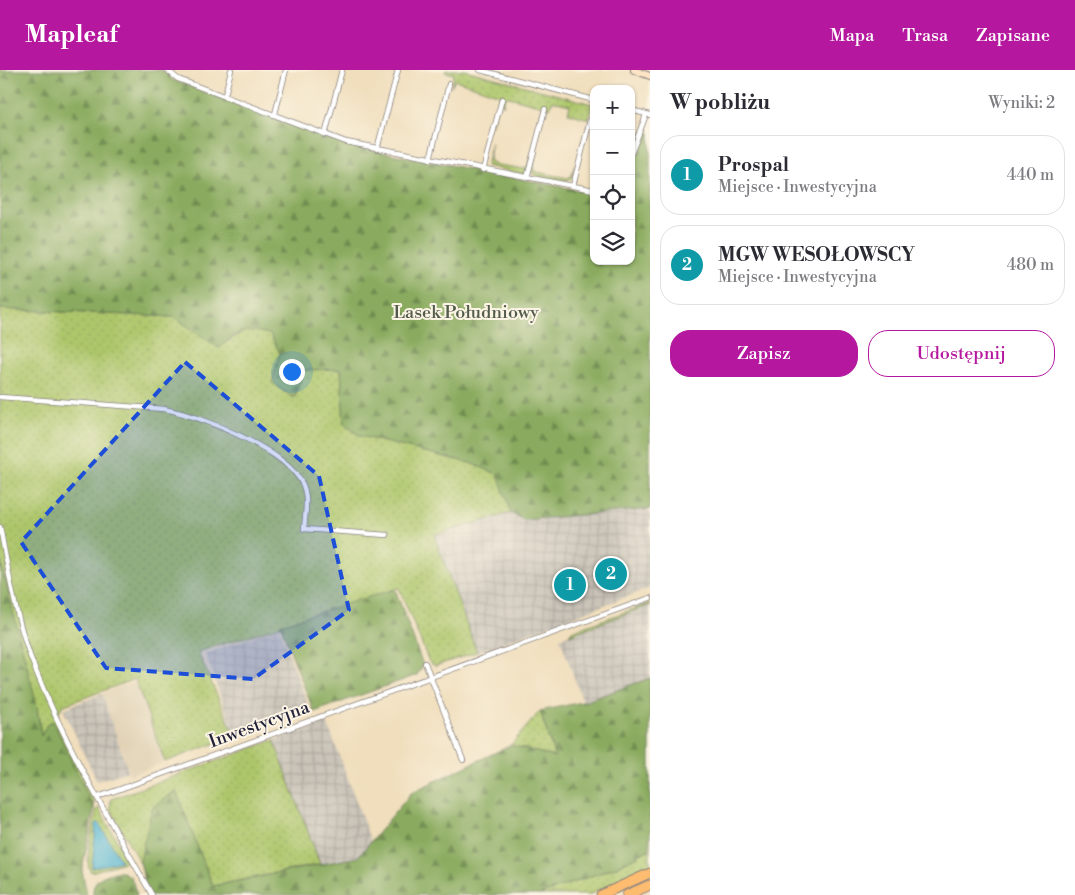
<!DOCTYPE html>
<html lang="pl">
<meta charset="utf-8">
<style>
body{margin:0;font-family:"Libre Bodoni",serif;background:#f7f7f7;color:#2b2b33}
.controls{position:absolute;right:15px;top:15px;display:grid;overflow:hidden;border-radius:10px;box-shadow:0 1px 4px #0004}
.controls button{width:45px;height:45px;display:grid;place-items:center;padding:0;border:0;border-bottom:1px solid #e1e1e2;background:#fff;color:#2b2b33;font:25px sans-serif}
.you{position:absolute;left:291px;top:301px;width:18px;height:18px;margin:-12px;border:4px solid #fff;border-radius:50%;background:#1a73e8;box-shadow:0 0 0 8px #1a73e833}
.badge{display:grid;place-items:center;width:32px;height:32px;border-radius:50%;background:#b5179e;color:#fff;font-size:16px;font-weight:700}
.pin{position:absolute;translate:-50% -50%;border:2px solid #fff;box-shadow:0 1px 5px #0006}
.list{margin:0;padding:0;list-style:none}
h2{display:flex;justify-content:space-between;align-items:center;height:65px;margin:0;padding:0 20px;font-size:21px}
h2 small{font-size:16px;font-weight:400;color:#7c7c81}
.list li{display:grid;grid-template-columns:32px 1fr auto;gap:15px;align-items:center;box-sizing:border-box;height:80px;margin:0 10px 10px;padding:0 10px;border:1px solid #e1e1e2;border-radius:20px}
.list b{display:block;font-size:19px;white-space:nowrap}
.list p{margin:0;font-size:16px;white-space:nowrap;color:#7c7c81}
.list em{font-size:16px;font-style:normal;color:#7c7c81}
.actions{display:flex;gap:10px;padding:15px 20px}
.actions a{flex:1;padding:11px 0;border:1px solid #b5179e;border-radius:20px;text-align:center;font-size:18px;color:#b5179e}
.actions .main{background:#b5179e;color:#fff}
.icon{flex:none;width:28px;height:28px;fill:none;stroke:currentColor;stroke-width:2;stroke-linecap:round;stroke-linejoin:round}
.map{position:relative;flex:none;width:650px;height:825px;overflow:hidden}
header{display:flex;align-items:center;gap:30px;box-sizing:border-box;height:70px;padding:0 25px;background:#b5179e;color:#fff}
header strong{font-size:24px}
nav{display:flex;gap:28px;margin-inline-start:auto;font-size:18px}
main{display:flex}
aside{flex:1;background:#fff}
.map>svg:first-child{display:block}
</style>
<header>
<strong>Mapleaf</strong>
<nav><a>Mapa</a><a>Trasa</a><a>Zapisane</a></nav>
</header>
<main>
<div class="map">
<svg width="650" height="825" viewBox="0 0 650 825">
<defs>
<pattern id="industrial-grid" width="8" height="8" patternUnits="userSpaceOnUse" patternTransform="scale(1.25)"><rect width="8" height="8" fill="#c9c3b8"/><path d="M0 4h8M4 0v8" fill="none" stroke="#aca79f"/></pattern>
<pattern id="grass-dots" width="8" height="8" patternUnits="userSpaceOnUse" patternTransform="scale(1.25)"><rect width="8" height="8" fill="#adc66b"/><path d="M2 2h.1M6 6h.1" fill="none" stroke="#95aa5e" stroke-width="1.8" stroke-linecap="round"/></pattern>
<pattern id="forest-firs" width="22" height="20" patternUnits="userSpaceOnUse" patternTransform="scale(1.25)"><rect width="22" height="20" fill="#8aab5f"/><path d="M5 1l3.5 6h-7zM16 11l3.5 6h-7z" fill="#708b50"/></pattern>
</defs>
<rect width="100%" height="100%" fill="#fcf5e5"/>
<filter id="ink" filterUnits="userSpaceOnUse"><feTurbulence type="fractalNoise" baseFrequency=".02" numOctaves="2"/><feDisplacementMap in="SourceGraphic" scale="10" xChannelSelector="R" yChannelSelector="G"/><feConvolveMatrix kernelMatrix="1 2 1 2 8 2 1 2 1" color-interpolation-filters="sRGB"/></filter>
<filter id="wash" filterUnits="userSpaceOnUse"><feTurbulence type="fractalNoise" baseFrequency=".0096" numOctaves="4" result="noise"/><feDisplacementMap in="SourceGraphic" scale="20" xChannelSelector="R" yChannelSelector="G"/><feGaussianBlur stdDeviation="1.12" result="paint"/><feColorMatrix in="noise" values="0 0 0 0 0 0 0 0 0 0 0 0 0 0 0 0 0 1.4 0 .05"/><feComposite in="paint" operator="in"/></filter>
<g filter="url(#wash)">
<rect width="100%" height="100%" fill="#f0debc"/>
<path fill="#e1d2b5" d="M 136,611 L 165,692 L 130,705 L 102,624 Z"/>
<g fill="url(#industrial-grid)">
<path d="M 650,439 L 650,518 L 477,582 L 434,465 L 511,443 L 524,450 Z"/>
<path d="M 650,535 L 650,608 L 583,632 L 560,568 Z"/>
<path d="M 279,557 L 310,640 L 235,666 L 205,584 Z"/>
<path d="M 102,624 L 128,701 L 97,711 L 63,639 Z"/>
<path d="M 327,652 L 371,772 L 358,787 L 320,794 L 274,670 Z"/>
</g>
<g fill="url(#grass-dots)" stroke="#687453">
<path d="M 446,0 L 465,0 L 592,34 L 589,49 L 568,43 L 570,35 L 552,31 L 550,38 L 505,26 L 503,36 L 500,28 L 491,57 L 500,25 L 455,10 L 451,17 L 454,4 L 445,2 Z"/>
<path d="M 492,72 L 489,89 L 492,94 L 524,99 L 527,97 L 532,84 L 527,102 L 523,104 L 486,96 Z"/>
<path d="M 535,86 L 533,98 L 536,102 L 568,108 L 572,105 L 575,94 L 572,109 L 566,111 L 535,106 L 532,103 Z"/>
<path d="M 0,239 L 174,247 L 219,277 L 247,259 L 270,264 L 280,283 L 272,313 L 295,327 L 304,300 L 341,299 L 344,354 L 360,366 L 470,393 L 499,404 L 511,443 L 434,465 L 477,582 L 435,596 L 429,592 L 399,518 L 198,582 L 235,666 L 165,692 L 135,609 L 62,636 L 56,650 L 94,729 L 94,739 L 53,651 L 41,667 L 39,649 L 0,490 Z"/>
<path d="M 650,533 L 650,535 L 569,565 L 572,561 Z"/>
<path d="M 540,641 L 555,687 L 511,675 Z"/>
<path d="M 274,670 L 320,794 L 213,816 L 175,721 L 152,738 L 141,795 L 110,739 L 111,729 Z"/>
<path d="M 99,738 L 128,791 L 91,802 C 83,792 94,754 96,740 Z"/>
<path d="M 650,779 L 650,799 L 588,825 L 539,825 L 616,797 Z"/>
</g>
<g fill="url(#forest-firs)" stroke="#56664d">
<path d="M 0,0 L 162,0 L 173,10 L 329,69 L 366,79 L 594,123 L 594,191 L 631,191 L 631,91 L 643,61 L 650,63 L 650,439 L 524,450 L 511,443 L 498,404 L 470,393 L 360,366 L 344,354 L 341,299 L 304,300 L 294,328 L 272,313 L 280,283 L 270,264 C 243,258 240,260 219,278 L 174,247 L 0,239 Z"/>
<path d="M 0,490 L 37,636 L 41,666 L 47,654 L 53,651 L 94,739 L 82,800 L 87,825 L 0,825 Z"/>
<path d="M 395,519 L 423,595 L 417,605 L 314,642 L 280,554 Z"/>
<path d="M 650,608 L 650,779 L 616,797 L 539,825 L 147,825 L 140,791 L 152,738 L 176,721 L 213,816 L 358,787 L 412,722 L 511,675 L 555,687 L 540,641 L 587,631 Z"/>
<path d="M 115,802 L 123,802 L 131,807 L 137,825 L 93,825 C 92,809 102,806 115,802 Z"/>
</g>
<path fill="#53b5d1" stroke="#3a6c86" d="M 98,752 L 121,791 L 92,798 L 96,754 Z"/>
</g>
<g filter="url(#ink)">
<g fill="none" stroke-linecap="round" stroke-linejoin="round">
<defs>
<g id="minor">
<path d="M 167,0 L 178,9 L 346,72 L 594,120"/>
<path d="M 480,0 L 594,30"/>
<path d="M 225,25 L 231,0"/>
<path d="M 631,40 L 650,45"/>
<path d="M 275,44 L 286,0"/>
<path d="M 325,65 L 342,0"/>
<path d="M 377,79 L 398,0"/>
<path d="M 631,84 L 646,45"/>
<path d="M 430,89 L 449,14"/>
<path d="M 483,100 L 502,29"/>
<path d="M 527,108 L 545,39"/>
<path d="M 573,116 L 590,50"/>
<path d="M 0,327 L 164,339 C 201,346 284,379 302,413 C 309,426 305,445 304,459 L 387,465"/>
<path d="M 0,457 C 9,505 17,556 36,601 C 67,679 111,752 152,825"/>
<path d="M 425,593 L 463,690"/>
<path d="M 98,727 L 650,528"/>
</g>
<path id="secondary" d="M 634,0 L 650,6"/>
<g id="motorway">
<path d="M 601,825 L 650,803"/>
<path d="M 627,825 L 650,815"/>
</g>
</defs>
<use href="#minor" stroke="#89807c" stroke-width="6"/>
<use href="#secondary" stroke="#89807c" stroke-width="8"/>
<use href="#motorway" stroke="#89807c" stroke-width="11"/>
<use href="#minor" stroke="#fff" stroke-width="4.5"/>
<use href="#secondary" stroke="#fee4c6" stroke-width="6"/>
<use href="#motorway" stroke="#fdbc70" stroke-width="9"/>
</g>
</g>
<path fill="#1d4ed8" fill-opacity="0.2" stroke="#1d4ed8" stroke-width="4" stroke-dasharray="10 6" stroke-linejoin="round" d="M 185,292 L 319,406 L 349,540 L 253,609 L 106,598 L 21,472 Z"/>
<g text-anchor="middle" stroke-width="4" stroke-linejoin="round" paint-order="stroke">
<g font-size="18" fill="#535b4c" stroke="#fcf5e5">
<text x="466" y="248">Lasek Południowy</text>
</g>
<g font-size="18" fill="#22223b" stroke="#fcf5e5">
<text transform="translate(259 654) rotate(-20)" y="6">Inwestycyjna</text>
</g>
</g>
</svg>
<div class="controls">
<button>+</button>
<button>−</button>
<button><svg class="icon" aria-label="locate" viewBox="0 0 24 24"><circle cx="12" cy="12" r="6"/><path d="M12 2v4M12 18v4M2 12h4M18 12h4"/></svg></button>
<button><svg class="icon" aria-label="layers" viewBox="0 0 24 24"><path d="M12 4l9 5-9 5-9-5zM3 14l9 5 9-5"/></svg></button>
</div>
<div class="you"></div>
<div class="pin badge" style="left:570px;top:515px;background:#0f9aa8">1</div>
<div class="pin badge" style="left:611px;top:504px;background:#0f9aa8">2</div>
</div>
<aside>
<h2>W pobliżu<small>Wyniki: 2</small></h2>
<ul class="list">
<li><span class="badge" style="background:#0f9aa8">1</span><div><b>Prospal</b><p>Miejsce · Inwestycyjna</p></div><em>440 m</em></li>
<li><span class="badge" style="background:#0f9aa8">2</span><div><b>MGW WESOŁOWSCY</b><p>Miejsce · Inwestycyjna</p></div><em>480 m</em></li>
</ul>
<div class="actions"><a class="main">Zapisz</a><a>Udostępnij</a></div>
</aside>
</main>
